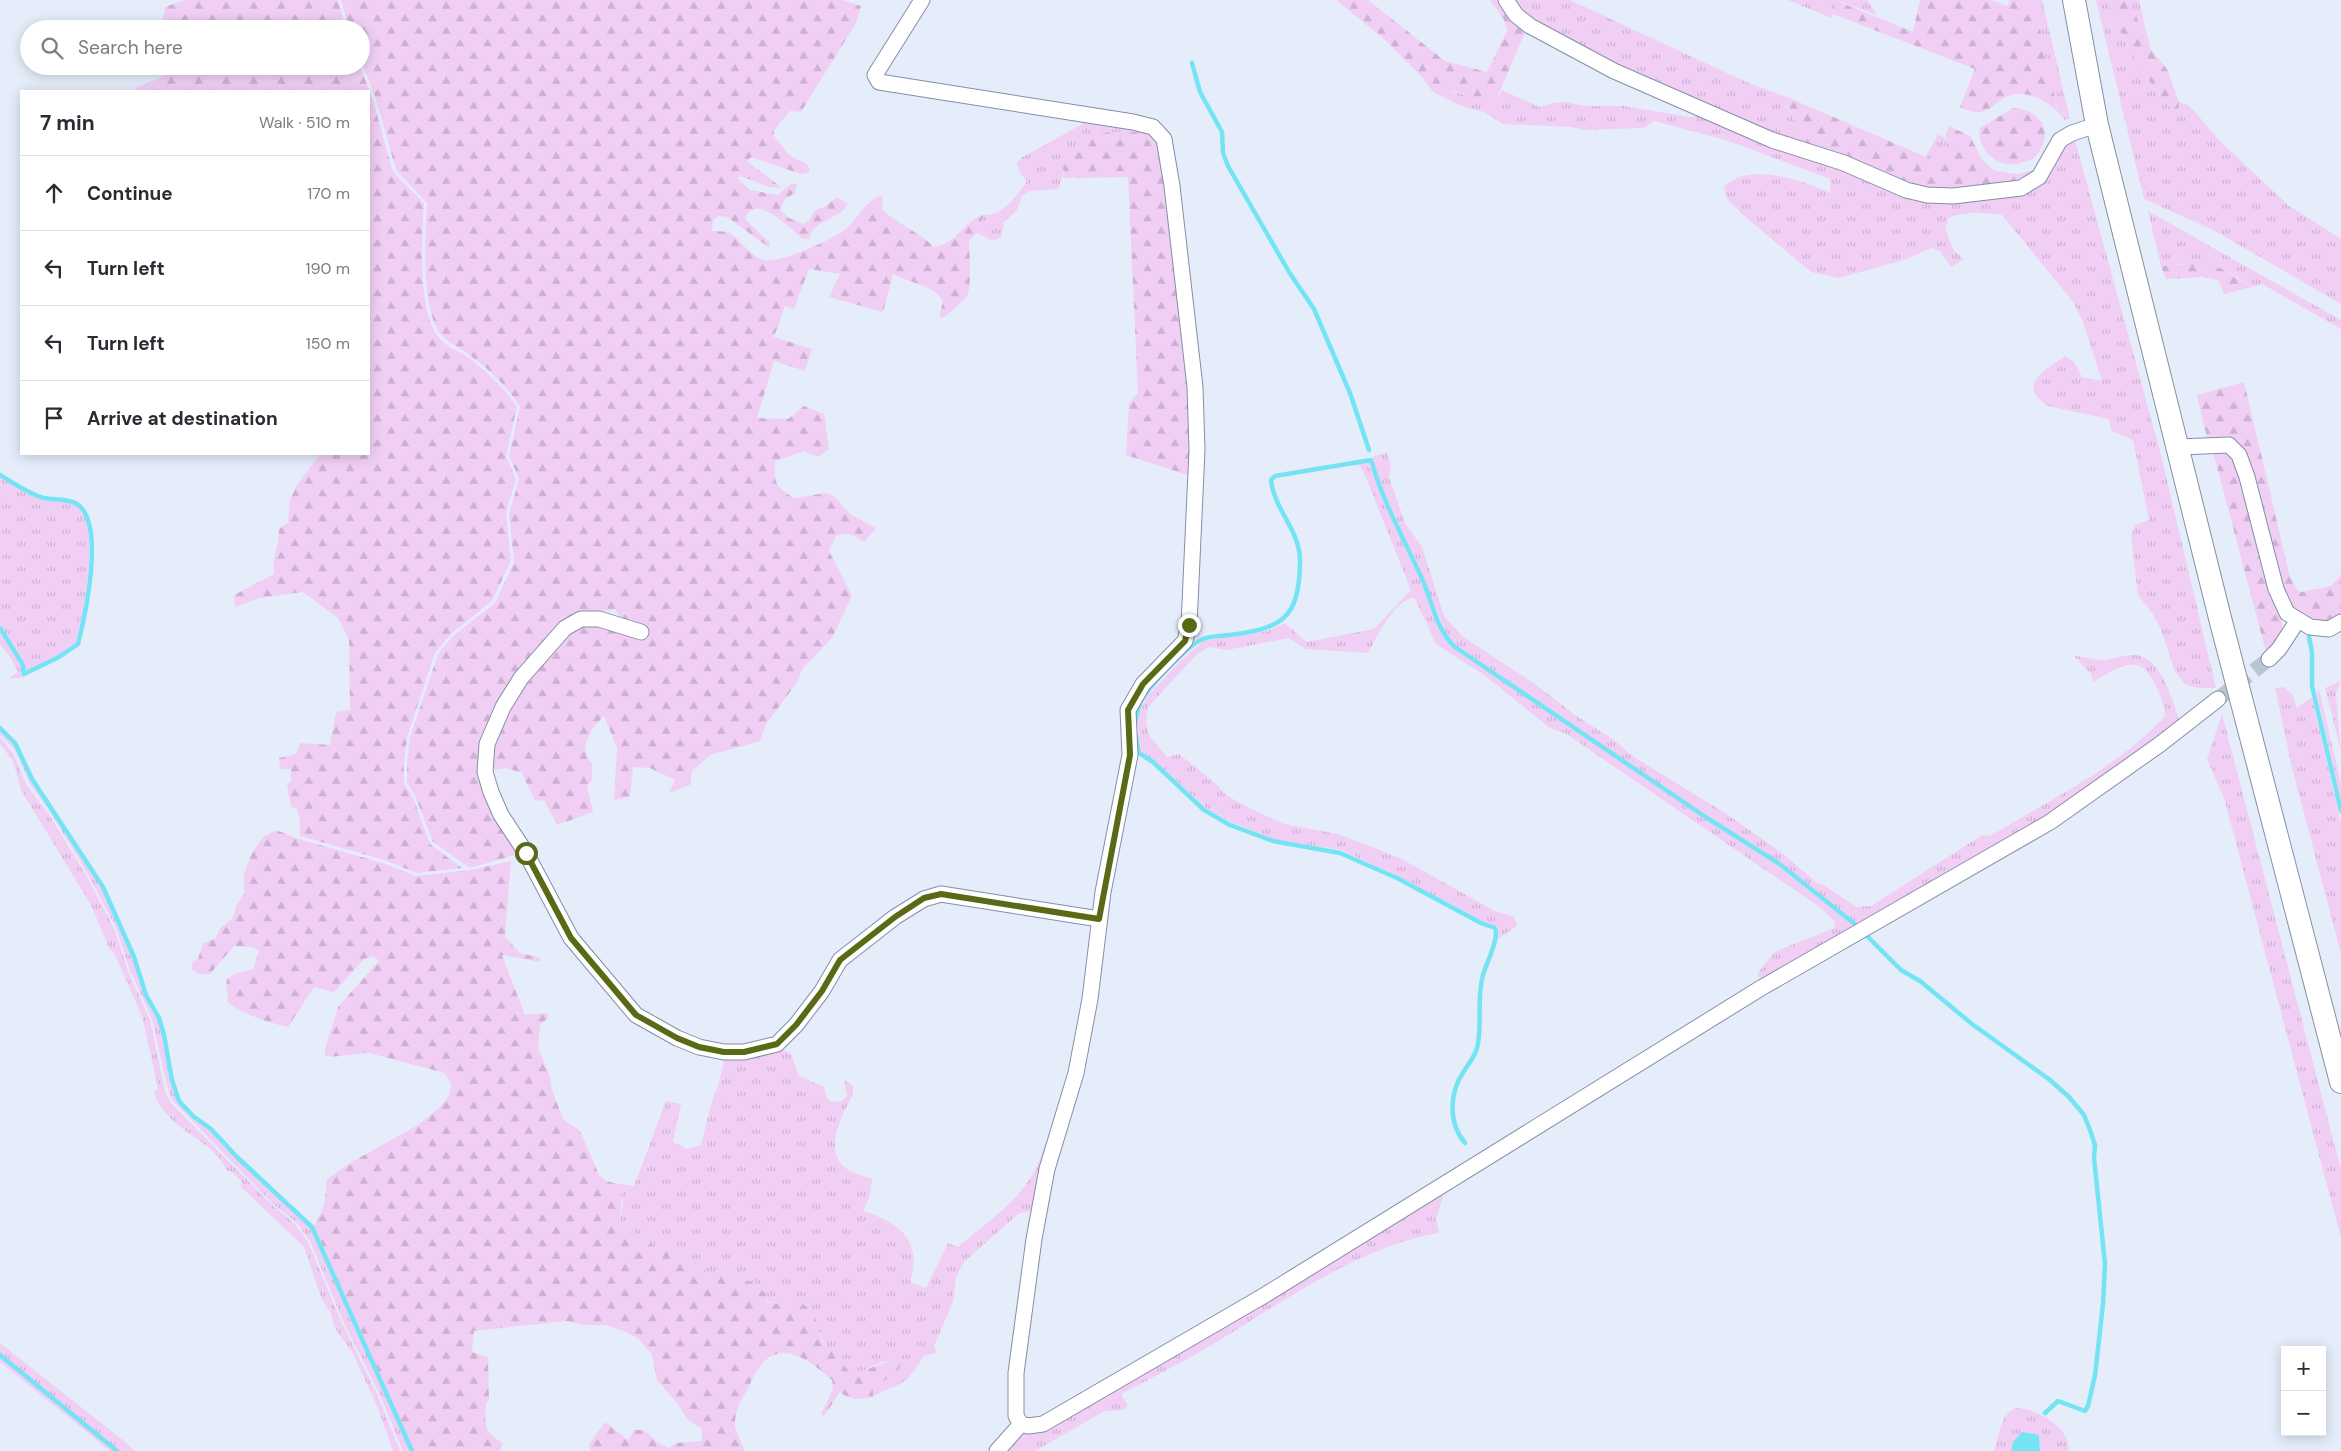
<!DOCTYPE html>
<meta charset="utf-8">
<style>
body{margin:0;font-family:"DM Sans",sans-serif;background:#f7f7f7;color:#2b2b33}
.controls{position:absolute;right:15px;bottom:15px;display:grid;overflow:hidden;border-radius:0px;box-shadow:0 2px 12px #0003}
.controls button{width:45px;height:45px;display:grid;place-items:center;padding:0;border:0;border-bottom:1px solid #e1e1e2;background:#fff;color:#2b2b33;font:25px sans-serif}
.stop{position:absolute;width:15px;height:15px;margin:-11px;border:4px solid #596a16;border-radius:50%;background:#fff}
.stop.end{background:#596a16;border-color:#fff;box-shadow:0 1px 5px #0008}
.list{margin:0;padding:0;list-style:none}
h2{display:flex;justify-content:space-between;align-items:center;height:65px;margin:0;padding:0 20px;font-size:21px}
h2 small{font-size:16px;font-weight:400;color:#7c7c81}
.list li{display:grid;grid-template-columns:32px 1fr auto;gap:15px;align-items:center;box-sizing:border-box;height:75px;padding:0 20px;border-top:1px solid #e1e1e2}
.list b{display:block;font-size:19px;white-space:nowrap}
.list em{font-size:16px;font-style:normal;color:#7c7c81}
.icon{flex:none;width:28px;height:28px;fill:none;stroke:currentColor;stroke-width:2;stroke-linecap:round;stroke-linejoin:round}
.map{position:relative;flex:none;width:2341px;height:1451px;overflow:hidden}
.search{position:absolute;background:#fff;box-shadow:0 2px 12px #0003;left:20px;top:20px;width:350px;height:55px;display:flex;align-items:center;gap:12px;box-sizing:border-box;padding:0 18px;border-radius:28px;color:#7c7c81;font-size:19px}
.panel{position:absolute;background:#fff;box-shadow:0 2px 12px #0003;left:20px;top:90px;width:350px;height:365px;border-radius:0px}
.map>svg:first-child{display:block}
</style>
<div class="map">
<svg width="2341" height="1451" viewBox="0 0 2341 1451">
<defs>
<pattern id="grass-tufts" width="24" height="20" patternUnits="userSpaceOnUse" patternTransform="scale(1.25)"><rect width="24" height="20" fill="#f1cff5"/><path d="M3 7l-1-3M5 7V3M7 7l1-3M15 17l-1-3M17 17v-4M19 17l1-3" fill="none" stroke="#ceb1d2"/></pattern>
<pattern id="forest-firs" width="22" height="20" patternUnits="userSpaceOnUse" patternTransform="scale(1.25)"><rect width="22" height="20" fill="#f1cff5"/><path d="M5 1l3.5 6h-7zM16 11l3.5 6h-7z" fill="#ceb1d2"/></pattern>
</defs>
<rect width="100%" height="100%" fill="#e5edfb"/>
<g fill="url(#grass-tufts)">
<path d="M 1514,0 L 1570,0 L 1744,81 L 1787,97 L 1785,104 L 1800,129 L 1791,141 C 1728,114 1665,88 1603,58 C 1572,43 1535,28 1514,0 Z"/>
<path d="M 1788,0 L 1867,0 L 1877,15 L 1838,1 L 1831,18 Z"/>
<path d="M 2034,0 L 2042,0 L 2070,119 L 2065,120 L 2058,112 Z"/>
<path d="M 2096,0 L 2106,0 C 2124,40 2145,84 2178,114 L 2179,102 L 2188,105 L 2195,112 L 2222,143 L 2288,205 L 2341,239 L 2341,304 L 2213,230 L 2144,199 Z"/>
<path d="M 2129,0 L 2139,0 L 2150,48 Z"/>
<path d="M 1421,76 C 1442,90 1471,100 1497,98 L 1502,90 L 1539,107 L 1552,103 L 1565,102 L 1585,106 L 1624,106 L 1690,117 L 1705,115 L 1766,141 L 2027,193 C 2050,182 2053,151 2075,140 L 2161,455 L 2216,688 L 2198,688 L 2186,685 L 2175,672 L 2161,629 L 2152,613 L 2138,595 L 2131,536 L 2135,525 L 2149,520 L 2133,440 L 2112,431 L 2108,419 L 2048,406 C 2015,385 2047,369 2065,356 L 2074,362 L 2082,377 L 2102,381 L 2083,322 L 2074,303 L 2002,215 C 1983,212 1966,211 1949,218 L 1945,229 L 1954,251 L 1964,259 L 1951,267 L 1940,251 L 1931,248 L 1907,259 L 1839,278 L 1811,272 L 1743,215 L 1727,199 L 1724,187 C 1750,161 1802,181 1831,193 L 1830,179 L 1729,141 L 1654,121 L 1644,128 L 1584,130 L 1571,127 L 1503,124 L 1484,112 L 1461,106 L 1433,92 Z"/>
<path d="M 1088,121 L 1146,129 L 1134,134 L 1118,132 L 1064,171 L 1058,189 L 1030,191 L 1022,196 L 1017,210 L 1004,222 L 1001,237 L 993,241 L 977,233 L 984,215 C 1003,216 1017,195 1027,181 L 1020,173 L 1017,163 L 1021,158 Z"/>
<path d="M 1938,134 L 1950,141 L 1938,163 L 1925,158 Z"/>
<path d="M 2148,211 L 2341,320 L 2341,329 L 2262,284 L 2253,287 C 2217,262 2203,262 2161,266 Z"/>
<path d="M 1387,453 L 1391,465 L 1389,477 L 1405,523 L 1422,547 L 1444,616 L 1462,636 L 1535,684 L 1575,715 L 1614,740 L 1634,757 L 1725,813 L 1781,852 L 1817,883 L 1824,885 L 1856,907 L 1871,906 L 1982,835 L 1990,836 C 2047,802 2121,765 2165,716 C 2165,705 2160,696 2156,686 C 2140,650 2119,667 2093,682 L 2091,674 L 2074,656 C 2084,656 2091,660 2101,660 C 2112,660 2124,654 2135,655 C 2161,656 2174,703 2180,723 L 2050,815 L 1858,924 L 1779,862 L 1708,817 L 1456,645 L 1448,637 L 1376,472 L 1373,456 Z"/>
<path d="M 1368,461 C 1383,502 1402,541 1420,580 C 1431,604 1434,629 1453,648 L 1706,820 L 1776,865 L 1854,926 L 1762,983 L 1757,974 L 1774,952 L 1834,928 L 1835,922 L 1821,908 L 1565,733 L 1551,729 L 1484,675 L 1436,644 L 1414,597 C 1392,603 1379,634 1368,653 L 1305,649 L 1289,638 L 1227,650 L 1209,647 L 1197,654 L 1148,707 L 1146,721 L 1149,735 L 1167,757 L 1179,754 L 1215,783 L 1225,794 L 1241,804 L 1284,824 L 1338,834 L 1400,858 L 1493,910 L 1514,917 L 1517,926 L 1498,939 L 1499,931 L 1497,926 L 1482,921 L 1398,876 L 1341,850 L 1273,839 L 1231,822 L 1206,808 L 1154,760 L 1141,751 L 1137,724 L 1140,712 L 1147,697 L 1177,664 L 1203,641 L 1267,631 L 1285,623 L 1306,642 L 1374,629 L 1411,590 L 1366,478 L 1361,467 L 1355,464 Z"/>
<path d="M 0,477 C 14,486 28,497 45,500 C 54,502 67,501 75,505 C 104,520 82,617 76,643 L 58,655 L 26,671 L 25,664 L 0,624 Z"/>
<path d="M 0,631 L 22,665 L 25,677 L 8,679 L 18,672 L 9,655 L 0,645 Z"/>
<path d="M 2341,681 L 2336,693 L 2341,751 L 2325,688 Z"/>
<path d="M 2284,687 L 2293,695 L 2297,708 L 2312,697 L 2341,824 L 2341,954 L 2292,768 L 2275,688 Z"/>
<path d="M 2319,689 L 2341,784 L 2341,801 L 2317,694 Z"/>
<path d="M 2222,714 L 2341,1170 L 2341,1238 L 2224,798 L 2207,759 Z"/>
<path d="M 0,729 L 15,744 L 31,779 L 103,888 L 133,957 L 146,995 L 158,1019 L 163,1035 L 171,1080 L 178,1102 L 193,1117 L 210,1129 L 235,1156 L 312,1228 L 411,1451 L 403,1451 L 380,1395 L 342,1319 L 310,1241 L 296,1222 L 272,1203 L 173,1101 L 168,1090 L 152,1019 L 130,970 L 116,928 L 88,874 L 50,812 L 30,784 L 16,752 L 0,734 Z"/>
<path d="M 0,737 L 13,753 L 27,786 L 48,813 L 86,875 L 114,928 L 128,971 L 150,1020 L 165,1091 L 171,1103 L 271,1204 L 294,1223 L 308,1242 L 340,1319 L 378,1396 L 400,1451 L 393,1451 L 377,1406 L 353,1354 L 334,1327 L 331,1313 L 322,1300 L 304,1247 L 241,1187 L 242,1182 L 232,1172 L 226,1170 C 215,1139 166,1132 154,1092 L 158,1088 L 142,1016 L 114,953 L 110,950 L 91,905 L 21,790 L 13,761 L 0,744 Z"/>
<path d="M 782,1044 L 783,1050 L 791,1054 L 799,1076 L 824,1087 L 827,1098 L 832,1102 L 841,1101 L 847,1096 L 844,1080 L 853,1086 L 853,1094 C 842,1115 822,1152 847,1169 C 854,1174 865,1176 872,1179 L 870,1195 L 863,1211 C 899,1222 923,1241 910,1282 L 926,1288 L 948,1243 L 958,1247 C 994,1216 1031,1195 1044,1146 L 1047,1143 L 1038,1209 L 1018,1214 L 964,1262 L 956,1277 L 953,1302 L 934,1346 L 937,1353 L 924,1356 C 917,1366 910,1380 898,1385 C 889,1389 881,1391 873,1397 L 873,1390 L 898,1369 L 903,1360 L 881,1362 L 860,1372 L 849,1371 L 826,1347 L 820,1333 L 796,1303 C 769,1306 768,1304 754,1282 L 712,1274 L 668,1251 L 660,1250 L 620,1222 L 623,1201 L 614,1183 L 634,1186 L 666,1101 L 681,1104 L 673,1142 L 687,1149 L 701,1145 L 711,1104 L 718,1086 L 725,1057 Z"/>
<path d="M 1446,1186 L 1436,1219 L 1439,1233 C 1360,1246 1283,1302 1215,1343 C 1185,1361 1153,1377 1121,1394 L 1128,1406 L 1123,1410 L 1105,1411 L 1035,1451 L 1004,1451 L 1022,1433 L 1030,1432 Z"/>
<path d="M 0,1343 L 124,1441 L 135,1451 L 119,1451 L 0,1354 Z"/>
<path d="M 0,1357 L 114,1451 L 110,1451 L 0,1362 Z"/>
<path d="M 2016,1408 C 2035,1407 2073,1429 2068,1451 L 2040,1451 L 2039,1435 L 2013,1442 L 2011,1451 L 1994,1451 C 1999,1436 2000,1414 2016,1408 Z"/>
</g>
<g fill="url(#forest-firs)">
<path d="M 185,0 L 338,0 L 346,29 L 161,29 L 165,7 Z"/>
<path d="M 341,0 L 842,0 L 861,6 L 856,23 L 801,112 L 790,111 L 774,130 L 774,136 L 789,155 L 807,164 L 810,172 L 801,174 L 751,157 L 747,161 L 782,188 L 768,187 L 741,176 L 737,178 L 750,190 L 777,195 L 791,184 L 797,184 L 795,193 L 785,199 L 780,210 L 789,218 L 803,224 L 809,221 L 815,210 L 822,208 L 837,197 L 848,204 C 840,220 813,219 809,239 L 802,238 C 789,228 755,191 745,219 L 769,242 L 770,248 L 727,217 L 719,216 L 713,220 L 712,231 C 716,231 722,231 727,232 C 738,235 749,256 763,260 C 777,265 836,238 847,228 C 861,215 863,202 883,195 L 882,209 C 898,225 918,231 934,247 C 959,243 962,221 984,215 L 977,233 L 969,241 C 969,252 972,288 967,296 C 964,301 951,311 945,317 L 939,318 L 943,301 C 933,284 908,283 893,274 L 883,312 L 829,297 L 840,274 L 809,269 L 794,309 L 785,306 L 774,337 L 812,349 L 805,371 L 774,361 L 757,418 L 788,419 L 804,406 L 824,414 L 829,449 L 818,457 L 804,451 L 775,461 C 774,483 775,487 794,498 L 826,493 L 833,495 L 850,514 L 876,528 L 864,542 C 854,535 848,532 836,536 L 829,551 L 852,596 L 832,638 L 803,668 L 796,684 L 766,724 L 760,741 L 710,755 L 692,771 L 690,785 L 669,793 L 675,780 L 650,768 L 633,767 L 630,797 L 614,800 L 617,748 L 604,716 C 592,727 576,750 592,763 L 592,780 L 587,786 L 593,812 L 557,825 L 544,800 L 535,801 L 522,773 L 507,768 L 487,771 C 488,763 488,753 490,745 C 498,714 550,629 582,622 C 603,617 621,631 641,635 L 641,628 L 622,620 L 615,609 L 603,611 L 601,616 C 589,614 579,615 568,621 C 533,660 474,717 483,775 C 487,803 507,830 522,853 L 470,868 L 433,842 L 415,796 L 407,783 L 407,763 L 410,737 L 438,654 L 453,636 L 495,603 L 514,562 L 509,514 L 519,479 L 509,456 L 520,407 C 508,388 490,370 472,357 C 463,350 452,345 444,338 C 420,317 425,233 427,203 L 396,170 L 376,99 L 361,61 L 361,29 L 349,29 Z"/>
<path d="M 1336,0 L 1368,0 L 1445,61 L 1487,72 L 1507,31 L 1504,20 L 1490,0 L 1503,0 L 1527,28 L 1497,98 L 1478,99 L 1436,86 L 1421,76 L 1385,40 Z"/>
<path d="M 1920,0 L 1991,0 L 2007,6 L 2010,0 L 2034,0 L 2058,112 C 2043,98 2021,87 2002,99 C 1995,104 1990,110 1982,112 C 1974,113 1967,110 1960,107 L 1975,69 L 1833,14 L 1837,1 L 1913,32 Z"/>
<path d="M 2106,0 L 2129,0 L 2150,48 L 2167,69 L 2179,102 L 2178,114 C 2144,82 2124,42 2106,0 Z"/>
<path d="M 182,66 L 360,66 L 373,100 L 393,172 L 424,203 C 422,236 417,314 440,339 C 448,348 462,352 472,360 C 488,374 506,389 517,407 L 506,456 L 516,479 L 506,513 L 511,561 L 492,601 L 451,634 L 435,653 L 407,737 L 404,763 L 404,784 L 413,797 L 430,844 L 462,868 L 417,873 L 384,860 L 300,836 L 300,821 L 297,808 L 291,807 L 287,784 L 291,781 L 291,769 L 280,769 L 279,758 L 296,754 L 300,743 L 330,745 L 336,712 L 350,710 L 349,639 L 338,618 L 303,592 L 259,598 L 235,607 L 234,595 L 274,574 C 272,558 279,545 279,529 L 288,522 L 290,500 L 297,485 L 320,454 L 369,454 L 369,91 L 136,91 L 137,87 L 158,79 Z"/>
<path d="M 1787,97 L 1938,162 L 1949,141 L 1945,136 L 1949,126 L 1970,136 L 1983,161 L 1995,171 L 2017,174 L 2039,169 L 2023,183 L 1924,191 L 1791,141 L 1800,129 L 1785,103 Z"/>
<path d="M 2013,108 C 2045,110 2055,136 2033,159 C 2026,161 2017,165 2009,164 C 1991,163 1977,145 1980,128 Z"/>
<path d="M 1146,129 L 1161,146 L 1192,388 L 1191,476 L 1126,455 L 1129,403 L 1138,393 L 1128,177 L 1063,178 L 1064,171 L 1062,167 C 1071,159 1091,137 1100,134 C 1117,129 1130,136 1146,129 Z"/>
<path d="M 2205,263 L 2220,268 L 2253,287 L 2224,294 L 2218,280 L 2203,277 L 2166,279 L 2161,266 Z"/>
<path d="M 2244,382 L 2290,577 L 2297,590 L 2301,592 L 2331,586 L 2341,575 L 2341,619 C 2318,630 2301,617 2286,599 L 2225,438 L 2207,438 L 2197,395 Z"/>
<path d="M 2213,452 L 2225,452 C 2254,484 2269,572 2281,617 C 2285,636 2278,639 2266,652 Z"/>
<path d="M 276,830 L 299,839 L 383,863 L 416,876 L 470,870 L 511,861 L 505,937 L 520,953 L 541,958 L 540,962 L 502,955 L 525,1015 L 547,1013 L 548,1018 L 540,1025 L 538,1048 L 550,1076 L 552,1090 L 563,1119 L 580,1131 L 599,1175 L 606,1181 L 614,1183 L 622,1192 L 620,1222 L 660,1250 L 668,1251 L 712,1274 L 754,1282 L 766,1294 L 766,1301 C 781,1308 792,1299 804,1305 C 825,1316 812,1350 842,1355 L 843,1364 L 849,1371 C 869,1373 883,1359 903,1360 L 899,1369 L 873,1390 L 873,1397 C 860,1400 850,1400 840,1392 L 824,1416 L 821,1414 L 833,1389 L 832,1380 C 802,1353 772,1335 751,1382 C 745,1395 735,1407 735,1422 C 734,1433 743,1441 744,1451 L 592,1451 L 588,1446 L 605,1422 L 628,1440 L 634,1430 L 644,1430 L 657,1442 L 669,1448 L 677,1443 L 702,1441 L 702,1429 L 688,1420 L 677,1403 L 657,1380 L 652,1355 L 639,1339 L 624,1331 L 606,1325 L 584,1325 L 567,1321 L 474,1331 L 472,1352 L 488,1357 L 489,1401 L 486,1403 C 485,1426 483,1431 503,1443 L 500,1451 L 413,1451 L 314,1226 L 324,1205 L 327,1179 L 350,1163 L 418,1125 L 439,1108 L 449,1096 L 451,1084 L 445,1073 L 369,1053 C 354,1053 340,1058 325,1056 L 325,1049 L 338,1007 L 379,961 L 374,956 L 364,959 L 334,992 L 314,987 L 288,1027 C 275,1025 234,1011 227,1001 C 229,992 225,987 227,979 L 234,974 L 253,969 L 259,951 L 253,947 L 234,946 L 210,974 L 198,974 L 191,969 L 193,962 L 198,959 L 203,943 L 215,939 L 221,927 L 232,919 L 237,904 L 244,894 L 244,874 L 252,853 L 263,837 Z"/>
</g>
<path fill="#74e3f3" d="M 2022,1432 L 2039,1435 L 2040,1451 L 2011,1451 L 2013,1442 Z"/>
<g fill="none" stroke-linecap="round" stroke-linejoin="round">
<g stroke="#74e3f3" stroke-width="4.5">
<path d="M 1192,63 L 1200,92 L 1222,132 L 1223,153 L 1228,166 L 1289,272 L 1314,309 L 1350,393 L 1369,450"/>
<path d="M 0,475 C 14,483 28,494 44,498 C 54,500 69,499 77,504 C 106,523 85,616 78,644 L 59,657 L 24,674 L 23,665 L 0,628"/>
<path d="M 2309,637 L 2312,652 L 2312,686 L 2341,811"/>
<path d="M 1135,723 C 1137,713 1139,703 1145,695 C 1154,682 1189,644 1203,639 C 1210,636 1221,636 1229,635 C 1282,628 1299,620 1300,562 C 1301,531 1274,510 1271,480 L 1275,476 L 1371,460 C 1383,502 1405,541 1423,581 C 1433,604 1436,629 1455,647 L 1707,818 L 1778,863 L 1856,925"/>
<path d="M 0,728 L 15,743 L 32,779 L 103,887 L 134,957 L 146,995 L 159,1018 L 164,1035 L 172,1080 L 179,1101 L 193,1116 L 211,1129 L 236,1156 L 312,1227 L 412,1451"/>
<path d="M 1136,736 L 1139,753 L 1153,762 L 1204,810 L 1230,825 L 1273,841 L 1340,853 L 1397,878 L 1481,923 L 1495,928 C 1500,937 1486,964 1483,975 C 1476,999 1483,1025 1477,1048 C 1474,1058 1469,1063 1464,1071 C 1449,1093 1448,1123 1465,1143"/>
<path d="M 1866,935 L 1901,970 L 1920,981 L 1972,1024 L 2050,1080 L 2069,1097 L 2084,1115 L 2090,1130 L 2095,1145 L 2094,1158 L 2105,1264 L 2103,1304 L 2095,1375 L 2088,1406 L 2085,1411 L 2058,1401 L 2045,1413"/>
<path d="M 0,1355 L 117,1451"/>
</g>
<path stroke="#bdc4d1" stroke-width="15" stroke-dasharray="15 8" stroke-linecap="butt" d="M 2218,699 L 2269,659"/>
<defs>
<g id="minor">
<path d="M 922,0 L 875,75 L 879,82 L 1133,122 L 1153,127 L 1164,139 L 1172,186 L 1195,387 L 1197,450 L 1189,625 L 1185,641 L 1143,684 L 1128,710 L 1130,755 L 1103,892 L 1090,999 L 1076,1073 L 1047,1169 L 1034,1239 L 1016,1373 L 1016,1416 L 1021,1424 L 1028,1426 L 1043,1424 L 1265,1295 L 1761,988 L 2050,822 L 2159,745 L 2218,699"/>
<path d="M 1506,0 L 1516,15 L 1530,26 L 1614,71 L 1772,140 L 1844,163 L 1906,190 L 1927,195 L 1953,196 L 2021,188 L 2039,177 L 2060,140 L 2072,133 L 2097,125"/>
<path d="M 2178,447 L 2229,445 L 2239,455 L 2247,477 L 2276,589 L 2287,613 L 2310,627 L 2329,629 L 2341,622"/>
<path d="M 641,632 L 599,619 L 581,619 L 565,628 L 521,678 L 503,707 L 487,744 L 485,772 L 491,792 L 501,815 L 526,853 L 571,938 L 636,1015 L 677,1038 L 699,1047 L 724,1052 L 744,1052 L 777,1044 L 796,1025 L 822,991 L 840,960 L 895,917 L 924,899 L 941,894 L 1099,919"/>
<path d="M 2269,659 L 2279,649 L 2298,620"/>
<path d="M 997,1451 L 1021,1424"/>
</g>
<path id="highway" d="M 2074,0 L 2097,125 L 2221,622 L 2341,1082"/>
</defs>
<use href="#minor" stroke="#848fa5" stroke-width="17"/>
<use href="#highway" stroke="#848fa5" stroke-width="24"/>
<use href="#minor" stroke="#fff" stroke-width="15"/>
<use href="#highway" stroke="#fff" stroke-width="22"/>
</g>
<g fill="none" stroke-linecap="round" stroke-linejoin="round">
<path stroke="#596a16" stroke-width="6" d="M 526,853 L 571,938 L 636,1015 L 677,1038 L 699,1047 L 724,1052 L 744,1052 L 777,1044 L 796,1025 L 822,991 L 840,960 L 895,917 L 924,898 L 941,894 L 1099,919 L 1130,755 L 1128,710 L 1143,684 L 1185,641 L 1189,625"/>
</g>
</svg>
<div class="controls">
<button>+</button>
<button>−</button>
</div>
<div class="stop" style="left:526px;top:853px"></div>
<div class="stop end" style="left:1189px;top:625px"></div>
<div class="search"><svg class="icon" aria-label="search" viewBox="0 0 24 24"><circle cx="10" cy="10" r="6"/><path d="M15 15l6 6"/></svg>Search here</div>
<section class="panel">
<h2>7 min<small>Walk · 510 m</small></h2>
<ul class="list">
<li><svg class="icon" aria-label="ahead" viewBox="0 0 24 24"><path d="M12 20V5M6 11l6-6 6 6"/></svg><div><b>Continue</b></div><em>170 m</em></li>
<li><svg class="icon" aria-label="left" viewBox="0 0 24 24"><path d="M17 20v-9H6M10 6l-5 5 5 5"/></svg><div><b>Turn left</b></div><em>190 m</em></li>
<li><svg class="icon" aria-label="left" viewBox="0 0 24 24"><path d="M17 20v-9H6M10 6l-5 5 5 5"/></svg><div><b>Turn left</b></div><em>150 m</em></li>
<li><svg class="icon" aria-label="arrive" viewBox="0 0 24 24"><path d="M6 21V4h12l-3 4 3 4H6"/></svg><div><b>Arrive at destination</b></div></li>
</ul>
</section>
</div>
